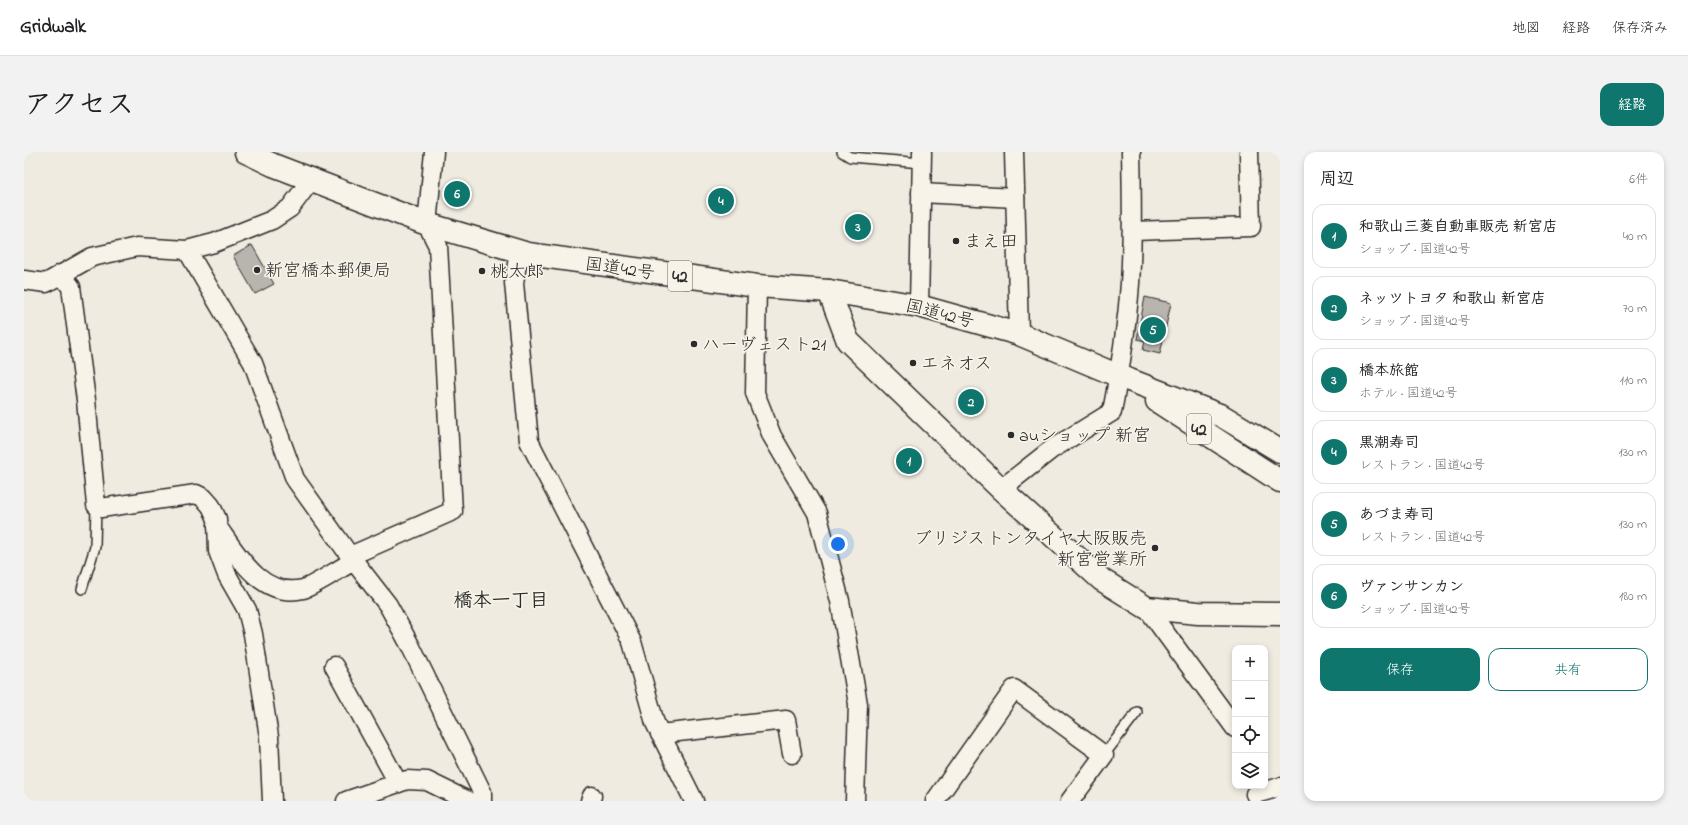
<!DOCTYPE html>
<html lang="ja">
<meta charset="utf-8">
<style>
body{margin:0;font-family:"Indie Flower","Klee One",sans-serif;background:#f2f2f2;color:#202124}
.controls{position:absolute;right:12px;bottom:12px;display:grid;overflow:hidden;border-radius:8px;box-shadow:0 2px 6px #0003}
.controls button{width:36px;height:36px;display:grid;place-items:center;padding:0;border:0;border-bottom:1px solid #e0e0e0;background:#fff;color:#202124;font:20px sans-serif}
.you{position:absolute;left:814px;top:392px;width:14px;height:14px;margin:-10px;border:3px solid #fff;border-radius:50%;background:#1a73e8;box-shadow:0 0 0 6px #1a73e833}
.badge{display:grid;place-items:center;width:26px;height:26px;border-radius:50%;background:#0f766e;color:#fff;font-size:13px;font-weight:700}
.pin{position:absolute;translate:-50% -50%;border:2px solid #fff;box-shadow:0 1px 4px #0006}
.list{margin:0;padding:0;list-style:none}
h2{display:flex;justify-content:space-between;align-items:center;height:52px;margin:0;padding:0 16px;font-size:17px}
h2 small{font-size:13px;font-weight:400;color:#757577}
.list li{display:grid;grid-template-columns:26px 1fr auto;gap:12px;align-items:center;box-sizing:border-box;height:64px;margin:0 8px 8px;padding:0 8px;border:1px solid #e0e0e0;border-radius:12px}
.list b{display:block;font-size:15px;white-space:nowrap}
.list p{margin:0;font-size:13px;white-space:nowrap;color:#757577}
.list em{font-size:13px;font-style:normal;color:#757577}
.actions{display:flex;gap:8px;padding:12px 16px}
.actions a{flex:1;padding:9px 0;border:1px solid #0f766e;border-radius:12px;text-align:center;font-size:14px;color:#0f766e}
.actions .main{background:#0f766e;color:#fff}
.icon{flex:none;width:22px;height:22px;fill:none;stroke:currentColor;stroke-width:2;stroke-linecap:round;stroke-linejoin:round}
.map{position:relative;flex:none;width:1256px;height:649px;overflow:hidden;border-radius:12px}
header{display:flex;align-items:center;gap:24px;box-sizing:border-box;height:56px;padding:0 20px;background:#fff;border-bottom:1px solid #e0e0e0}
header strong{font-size:19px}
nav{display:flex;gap:22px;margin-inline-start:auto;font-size:14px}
.intro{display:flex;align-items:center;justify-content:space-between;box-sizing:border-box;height:96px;padding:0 24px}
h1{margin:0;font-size:28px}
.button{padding:10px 18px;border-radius:12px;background:#0f766e;color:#fff;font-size:14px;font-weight:700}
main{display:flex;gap:24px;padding:0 24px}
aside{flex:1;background:#fff;border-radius:12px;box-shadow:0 2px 6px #0003}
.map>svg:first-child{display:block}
</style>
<header>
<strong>Gridwalk</strong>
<nav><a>地図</a><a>経路</a><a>保存済み</a></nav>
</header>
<div class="intro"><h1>アクセス</h1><a class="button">経路</a></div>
<main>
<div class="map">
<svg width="1256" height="649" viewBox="0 0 1256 649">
<rect width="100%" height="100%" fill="#efebe0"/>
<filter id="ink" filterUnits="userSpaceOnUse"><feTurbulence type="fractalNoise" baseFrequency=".025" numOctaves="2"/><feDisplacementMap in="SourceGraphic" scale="8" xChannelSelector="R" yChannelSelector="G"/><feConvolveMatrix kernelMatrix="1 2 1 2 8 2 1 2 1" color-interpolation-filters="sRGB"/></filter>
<g filter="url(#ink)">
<g fill="#b8b5ae" stroke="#2b2b2b">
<path d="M 228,93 L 250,132 L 231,142 L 209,104 Z"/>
<path d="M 1121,145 L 1147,151 L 1136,202 L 1119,198 L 1121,189 L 1113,187 Z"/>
</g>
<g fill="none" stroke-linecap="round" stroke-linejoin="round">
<defs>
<g id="service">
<path d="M 818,0 L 826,5 L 898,11"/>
<path d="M 58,437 L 71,395 L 72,353"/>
<path d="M 1080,603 L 1113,560"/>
</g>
<g id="minor">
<path d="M 990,0 L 995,182"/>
<path d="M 897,41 L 991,46"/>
<path d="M 1109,79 L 1227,75 L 1225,0"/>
<path d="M 163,98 L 229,211 L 271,327 L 326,404 L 364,453 L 386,493 L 458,640 L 458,649"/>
<path d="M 495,99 L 490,131 L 505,289 L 608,490 L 631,571 L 670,649"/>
<path d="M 37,122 L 47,135 L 62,248 L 72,353 L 77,356 L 172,342 L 180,346 L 187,354 L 193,367 L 194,399 L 203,423 L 223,458 L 229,482 L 245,585 L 248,649"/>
<path d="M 0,128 L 22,131 L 68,105 L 113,95 L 163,98 L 190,91 L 248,68 L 266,56 L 287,28"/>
<path d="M 733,134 L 731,241 L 748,284 L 793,361 L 816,449 L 834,552 L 831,649"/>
<path d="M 895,154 L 898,0"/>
<path d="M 977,337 L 1028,297 L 1088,260 C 1096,218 1103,174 1106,131 C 1109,87 1108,44 1107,0"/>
<path d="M 193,374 C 213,402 237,447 279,437 C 290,434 318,415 330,409"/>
<path d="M 326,404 L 429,359 L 414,94 L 403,72 L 410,0"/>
<path d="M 1123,456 L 1211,576"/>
<path d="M 310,514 L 374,631"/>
<path d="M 636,582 L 762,568 L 768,602"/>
<path d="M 1231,642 L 1256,635"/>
<path d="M 322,649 L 383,628 L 403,629 L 444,649"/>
<path d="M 566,649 L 568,644"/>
<path d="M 911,649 L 990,537 L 1080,603 L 1046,649"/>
</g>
<path id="tertiary" d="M 805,139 L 824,189 L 977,337 L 1078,428 L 1123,456 L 1174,461 L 1256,462"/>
<g id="trunk">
<path d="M 222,0 L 249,13 L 403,72 L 504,102 L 733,134 L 805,139 L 895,154 L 995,182 L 1095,224 L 1198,264 L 1256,299"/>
<path d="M 1133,249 L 1256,329"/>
</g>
</defs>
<use href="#service" stroke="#2b2b2b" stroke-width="12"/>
<use href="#minor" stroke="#2b2b2b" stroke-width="21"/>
<use href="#tertiary" stroke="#2b2b2b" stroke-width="25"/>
<use href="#trunk" stroke="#2b2b2b" stroke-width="25"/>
<use href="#service" stroke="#f7f3e8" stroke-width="9"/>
<use href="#minor" stroke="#f7f3e8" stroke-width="18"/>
<use href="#tertiary" stroke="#f7f3e8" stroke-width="22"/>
<use href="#trunk" stroke="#f7f3e8" stroke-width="22"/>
</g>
</g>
<g fill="#2b2b2b" stroke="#f7f3e8" stroke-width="1.5">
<circle cx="932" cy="89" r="4"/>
<circle cx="233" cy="118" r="4"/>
<circle cx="458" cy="119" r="4"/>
<circle cx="670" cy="192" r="4"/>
<circle cx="889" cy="211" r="4"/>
<circle cx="987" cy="283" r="4"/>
<circle cx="1131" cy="396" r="4"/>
</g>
<g text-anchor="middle" stroke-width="3.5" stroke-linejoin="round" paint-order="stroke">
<g fill="#f7f3e8" stroke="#686764" stroke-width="1">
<rect x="644" y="109" width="24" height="30" rx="3"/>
<rect x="1163" y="262" width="24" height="30" rx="3"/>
</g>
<g font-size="17" font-weight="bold" fill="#2b2b2b">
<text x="656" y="130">42</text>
<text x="1175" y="283">42</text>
</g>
<g font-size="18" fill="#2b2b2b" stroke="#f7f3e8" text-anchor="start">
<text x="940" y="95">まえ田</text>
<text x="241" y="124">新宮橋本郵便局</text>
<text x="466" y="125">桃太郎</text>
<text x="678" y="198">ハーヴェスト21</text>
<text x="897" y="217">エネオス</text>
<text x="995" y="289">auショップ 新宮</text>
<text x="1123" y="392" text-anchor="end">ブリジストンタイヤ大阪販売<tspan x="1123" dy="21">新宮営業所</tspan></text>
</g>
<g font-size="18" fill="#2b2b2b" stroke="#f7f3e8">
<text transform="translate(596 116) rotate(8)" y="6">国道42号</text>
<text transform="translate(916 161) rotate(14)" y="6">国道42号</text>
</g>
<g font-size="19" font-weight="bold" fill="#2b2b2b" stroke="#f7f3e8">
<text x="477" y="454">橋本一丁目</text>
</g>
</g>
</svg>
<div class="controls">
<button>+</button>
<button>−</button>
<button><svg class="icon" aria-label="locate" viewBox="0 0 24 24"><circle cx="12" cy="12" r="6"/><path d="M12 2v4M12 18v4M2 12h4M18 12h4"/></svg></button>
<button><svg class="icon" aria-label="layers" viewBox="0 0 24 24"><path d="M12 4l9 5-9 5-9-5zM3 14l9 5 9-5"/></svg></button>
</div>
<div class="you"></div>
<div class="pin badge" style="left:885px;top:309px">1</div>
<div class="pin badge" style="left:947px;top:250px">2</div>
<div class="pin badge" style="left:834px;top:75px">3</div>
<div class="pin badge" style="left:697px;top:49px">4</div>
<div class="pin badge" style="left:1129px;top:178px">5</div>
<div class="pin badge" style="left:433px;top:42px">6</div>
</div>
<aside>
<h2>周辺<small>6件</small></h2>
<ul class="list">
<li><span class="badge">1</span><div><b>和歌山三菱自動車販売 新宮店</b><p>ショップ · 国道42号</p></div><em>40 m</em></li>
<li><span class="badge">2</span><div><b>ネッツトヨタ 和歌山 新宮店</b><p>ショップ · 国道42号</p></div><em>70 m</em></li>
<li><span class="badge">3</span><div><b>橋本旅館</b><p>ホテル · 国道42号</p></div><em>110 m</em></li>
<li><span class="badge">4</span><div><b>黒潮寿司</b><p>レストラン · 国道42号</p></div><em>130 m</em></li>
<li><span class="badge">5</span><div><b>あづま寿司</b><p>レストラン · 国道42号</p></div><em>130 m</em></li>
<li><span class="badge">6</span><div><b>ヴァンサンカン</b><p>ショップ · 国道42号</p></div><em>180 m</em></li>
</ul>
<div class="actions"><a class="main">保存</a><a>共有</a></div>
</aside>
</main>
